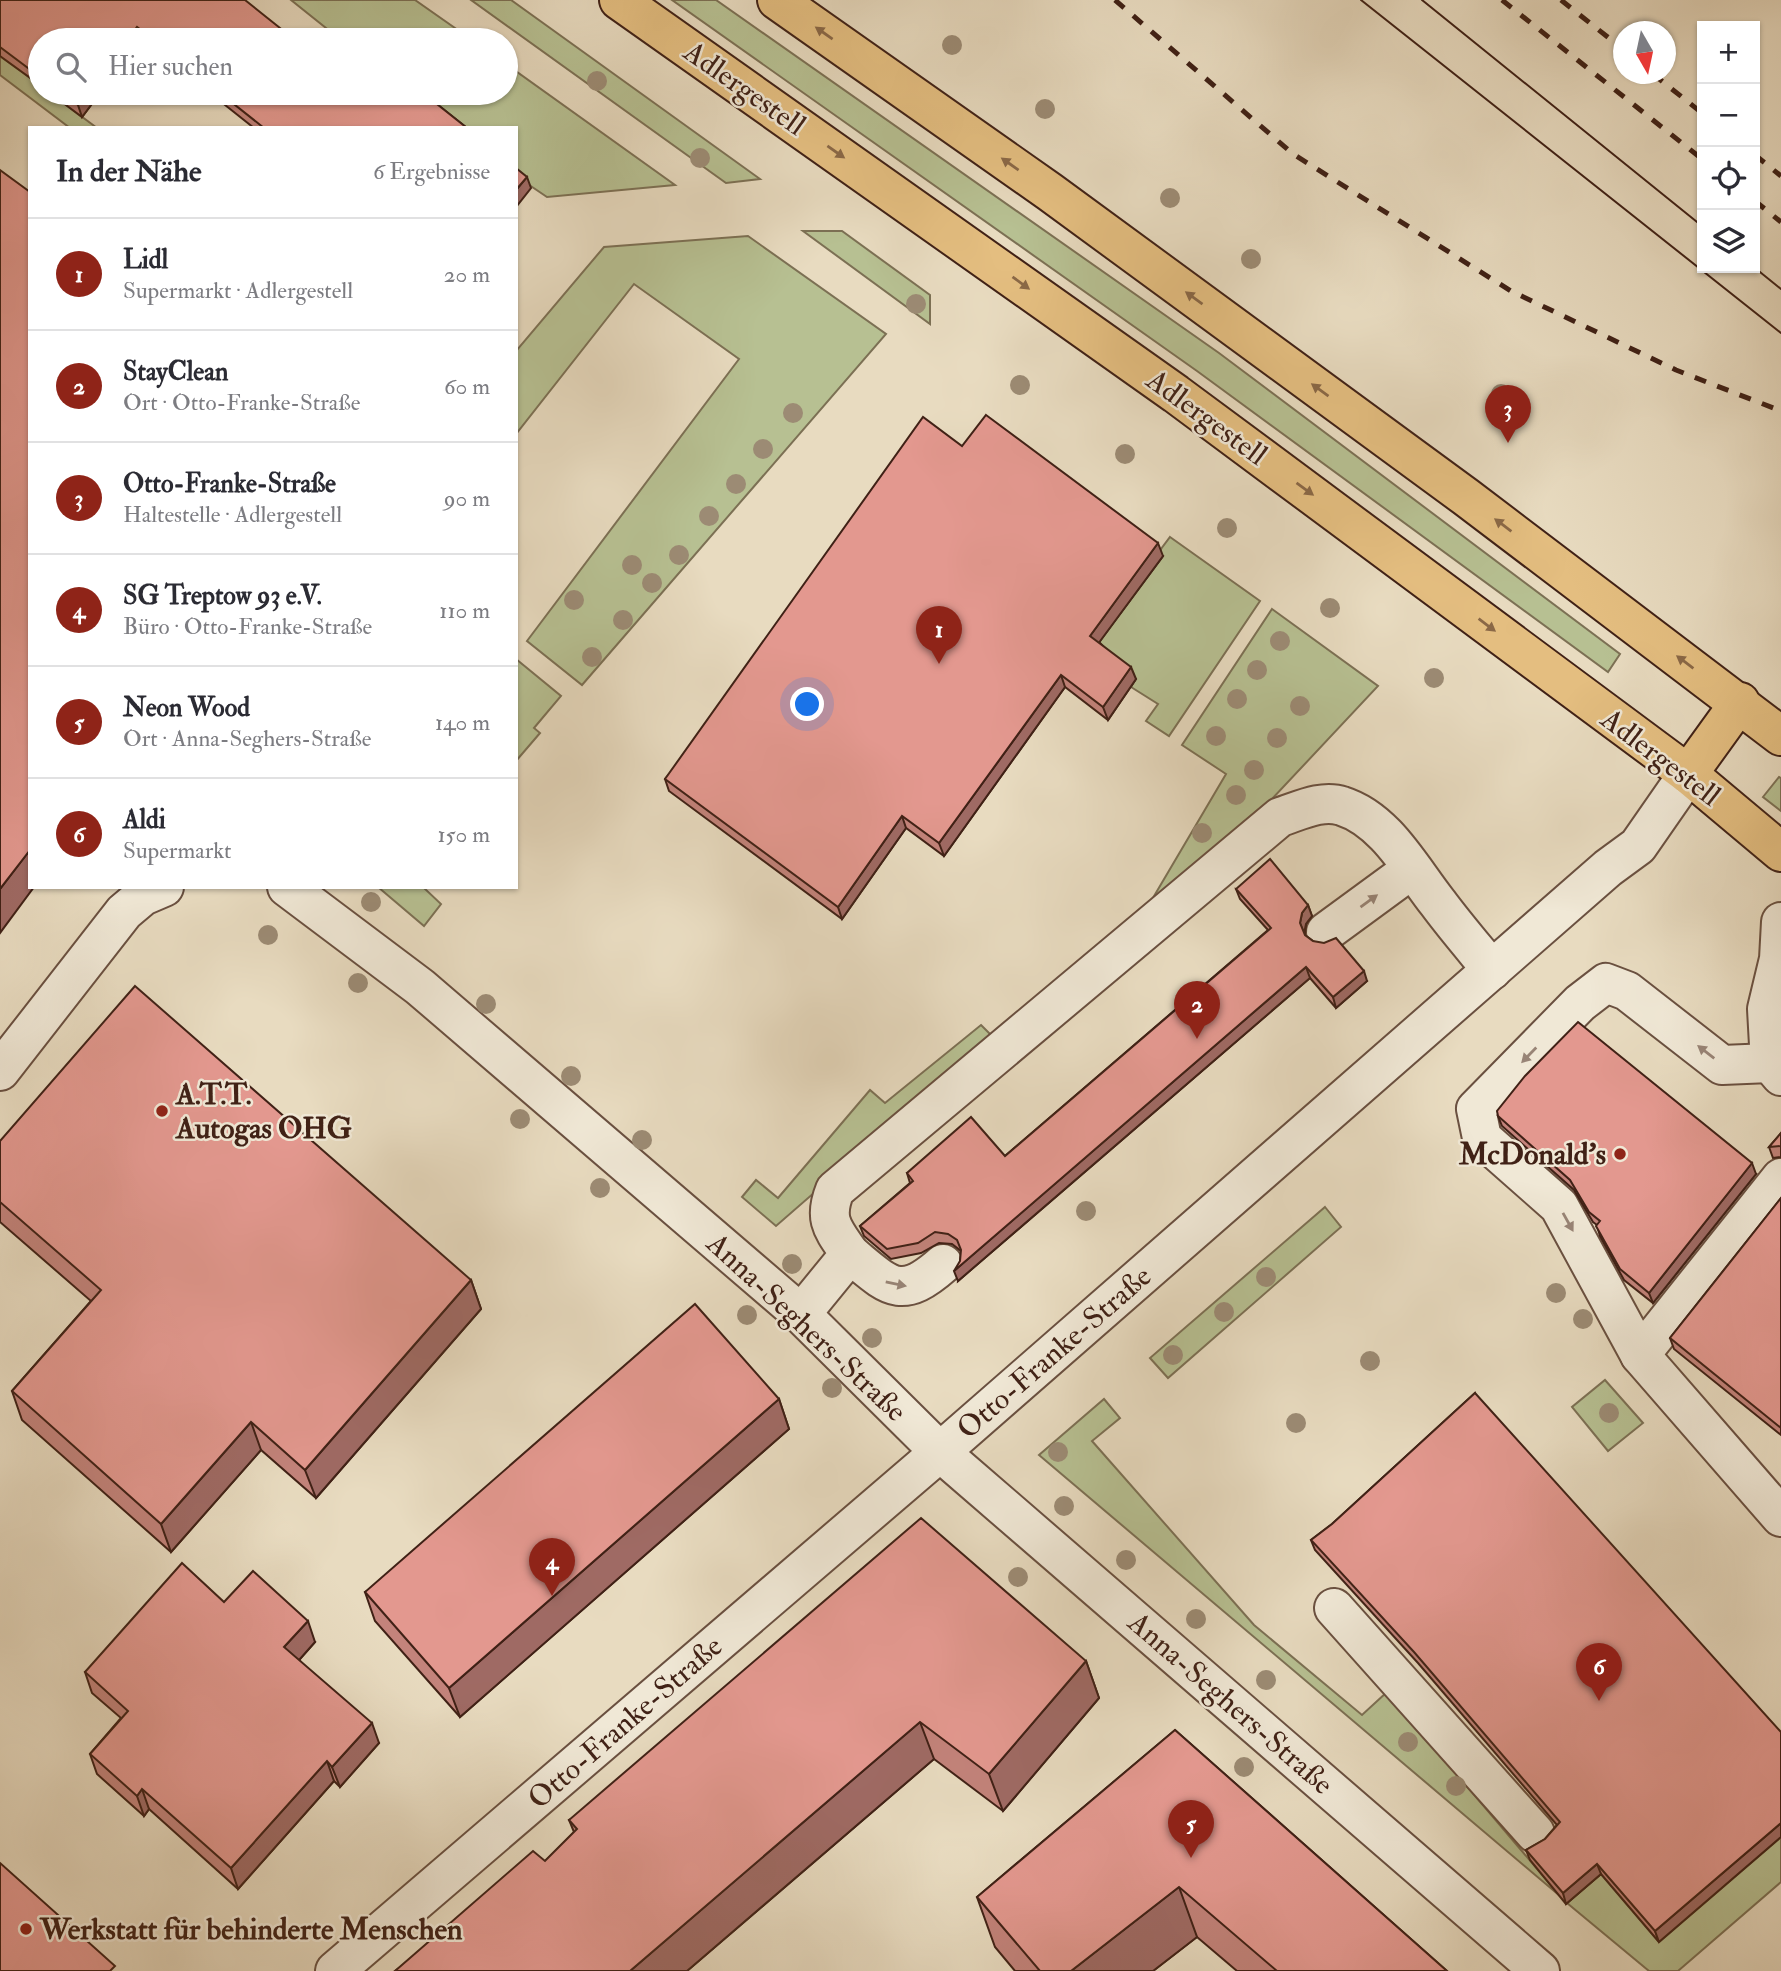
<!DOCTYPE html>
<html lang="de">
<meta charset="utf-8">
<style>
body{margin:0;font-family:"IM FELL Double Pica",serif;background:#f2f2f3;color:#2b2b33}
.controls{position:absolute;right:21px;top:21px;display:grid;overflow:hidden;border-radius:0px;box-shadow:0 2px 5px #0004}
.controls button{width:63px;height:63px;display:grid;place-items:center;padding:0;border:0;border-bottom:2px solid #e1e1e2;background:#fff;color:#2b2b33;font:35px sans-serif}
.compass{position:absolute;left:1613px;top:21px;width:63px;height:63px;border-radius:50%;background:#fff;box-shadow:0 2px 5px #0004;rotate:171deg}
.you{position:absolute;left:808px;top:705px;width:24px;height:24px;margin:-18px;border:5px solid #fff;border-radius:50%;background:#1a73e8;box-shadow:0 0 0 10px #1a73e833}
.badge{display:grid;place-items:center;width:46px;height:46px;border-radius:50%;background:#8f2418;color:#fff;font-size:23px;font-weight:700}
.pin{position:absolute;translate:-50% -58px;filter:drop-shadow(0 2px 4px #0008)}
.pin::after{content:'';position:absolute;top:37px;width:24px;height:21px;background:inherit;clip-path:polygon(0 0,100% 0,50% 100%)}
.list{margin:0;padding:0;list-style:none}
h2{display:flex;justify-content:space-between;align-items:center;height:91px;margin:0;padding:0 28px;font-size:30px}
h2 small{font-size:23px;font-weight:400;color:#7c7c81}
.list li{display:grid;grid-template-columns:46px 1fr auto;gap:21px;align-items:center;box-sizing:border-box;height:112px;padding:0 28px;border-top:2px solid #e1e1e2}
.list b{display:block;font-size:26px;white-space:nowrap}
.list p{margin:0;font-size:23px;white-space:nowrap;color:#7c7c81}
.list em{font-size:23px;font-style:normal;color:#7c7c81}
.icon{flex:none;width:38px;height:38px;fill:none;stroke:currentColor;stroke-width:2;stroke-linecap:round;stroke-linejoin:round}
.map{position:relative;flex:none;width:1781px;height:1971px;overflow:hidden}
.search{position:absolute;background:#fff;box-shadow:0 2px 5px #0004;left:28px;top:28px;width:490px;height:77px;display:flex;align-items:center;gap:18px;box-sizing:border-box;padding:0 24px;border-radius:38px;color:#7c7c81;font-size:26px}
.panel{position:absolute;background:#fff;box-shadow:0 2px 5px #0004;left:28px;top:126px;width:490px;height:763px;border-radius:0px}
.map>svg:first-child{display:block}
</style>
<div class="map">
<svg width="1781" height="1971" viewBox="0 0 1781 1971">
<rect width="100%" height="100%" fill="#e8dbc0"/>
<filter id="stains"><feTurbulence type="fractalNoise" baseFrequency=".00286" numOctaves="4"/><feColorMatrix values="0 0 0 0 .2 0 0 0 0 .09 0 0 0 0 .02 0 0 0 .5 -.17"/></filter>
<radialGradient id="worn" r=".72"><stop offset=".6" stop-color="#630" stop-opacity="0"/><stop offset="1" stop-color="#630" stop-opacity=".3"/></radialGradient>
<g fill="#b7c092" stroke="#7c7054" stroke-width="2">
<path d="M 291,0 L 415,0 L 472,40 L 341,40 Z"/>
<path d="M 471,0 L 511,0 L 760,179 L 726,183 Z"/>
<path d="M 672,0 L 716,0 L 1219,353 L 1620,654 L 1608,672 L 1197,371 Z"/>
<path d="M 0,56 L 40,85 L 40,93 L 50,93 L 97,128 L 70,128 L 0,75 Z"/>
<path d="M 506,64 L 675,185 L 547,197 L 516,176 L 516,128 L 457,128 L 414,93 L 506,93 Z"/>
<path d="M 803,231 L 842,231 L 930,295 L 930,324 Z"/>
<path d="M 748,236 L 886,334 L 582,685 L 527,641 L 739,359 L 634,284 L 516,434 L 516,351 L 604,247 Z"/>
<path d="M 1170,537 L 1260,601 L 1169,736 L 1146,721 L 1158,704 L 1131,687 L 1135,680 L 1095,648 L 1162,556 L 1158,553 Z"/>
<path d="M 1272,609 L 1378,686 L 1271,800 L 1147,908 L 1226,774 L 1182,745 Z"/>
<path d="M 516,659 L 561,696 L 534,728 L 540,733 L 516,761 Z"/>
<path d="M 1779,777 L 1781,778 L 1781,811 L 1763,797 Z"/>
<path d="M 378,887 L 423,887 L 441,904 L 424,926 Z"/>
<path d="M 981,1025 L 993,1037 L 776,1226 L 742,1197 L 756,1180 L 778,1198 L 870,1090 L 885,1103 Z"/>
<path d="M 1325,1207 L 1341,1227 L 1168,1378 L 1150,1358 Z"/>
<path d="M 1605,1380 L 1643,1423 L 1608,1451 L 1572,1407 Z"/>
<path d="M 1104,1399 L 1120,1418 L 1092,1441 L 1254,1625 L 1362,1715 L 1387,1692 L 1560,1896 L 1039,1455 Z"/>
<path d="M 1781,1837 L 1781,1882 L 1678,1971 L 1649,1971 L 1567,1903 L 1601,1874 L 1659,1942 Z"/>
</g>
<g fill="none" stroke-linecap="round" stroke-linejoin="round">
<defs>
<g id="minor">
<path d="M 287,887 L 420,987 L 801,1314 L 940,1452 L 1540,1971"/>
<path d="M 1781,922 L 1779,959 L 1767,1009 L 1770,1063 L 1781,1076"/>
<path d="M 1326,932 L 1412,869"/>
<path d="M 1770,1063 L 1722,1065 L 1627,991 L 1606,983 L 1580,1003 L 1476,1109 L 1482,1138 L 1559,1206 L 1640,1355 L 1781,1517"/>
<path d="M 0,1071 L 124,912 L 143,896 L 164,887"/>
<path d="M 850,1254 C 889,1286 900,1302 943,1264"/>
<path d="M 801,1314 L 850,1254 C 833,1229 823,1220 835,1190 L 1280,817 C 1299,811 1322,799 1342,806 C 1386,820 1411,869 1438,903 C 1455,926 1474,948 1492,970"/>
<path d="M 1640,1355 L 1781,1178"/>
<path d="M 1334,1608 L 1535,1833"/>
<path d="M 335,1971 L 940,1452 L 1608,868 L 1638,846 L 1688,774"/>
</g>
<g id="major">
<path d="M 619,0 L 1176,394 L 1688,774 L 1781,852"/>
<path d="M 777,0 L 1050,192 L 1466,497 L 1781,736"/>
<path d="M 1688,774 L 1740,702"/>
</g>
</defs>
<use href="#minor" stroke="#6a5040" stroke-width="42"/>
<use href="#major" stroke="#402116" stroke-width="42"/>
<use href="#minor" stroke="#f0e8d6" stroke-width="38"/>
<use href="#major" stroke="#e4be80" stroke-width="38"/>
<g stroke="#402116" stroke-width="2">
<path d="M 1361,0 L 1781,333"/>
<path d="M 1422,0 L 1702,226"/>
<path d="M 1755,268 L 1781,289"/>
</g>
<g stroke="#402116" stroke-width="5" stroke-dasharray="12 12" stroke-linecap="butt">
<path d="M 1115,0 L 1293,154 L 1511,291 L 1676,370 L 1781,411"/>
<path d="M 1502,0 L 1702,159"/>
<path d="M 1561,0 L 1624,50"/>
<path d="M 1653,74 L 1702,113"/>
<path d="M 1755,155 L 1781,176"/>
<path d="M 1755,201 L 1781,222"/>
</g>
</g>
<g fill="#9c8b74">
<circle cx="952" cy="45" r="10"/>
<circle cx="597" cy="81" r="10"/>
<circle cx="1045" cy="109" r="10"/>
<circle cx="700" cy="158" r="10"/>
<circle cx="1170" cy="198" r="10"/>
<circle cx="1251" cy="259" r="10"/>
<circle cx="916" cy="304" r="10"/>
<circle cx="1020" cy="385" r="10"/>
<circle cx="1501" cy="394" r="10"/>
<circle cx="793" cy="413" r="10"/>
<circle cx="763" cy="449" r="10"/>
<circle cx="1125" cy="454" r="10"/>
<circle cx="736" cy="484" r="10"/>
<circle cx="709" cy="516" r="10"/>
<circle cx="1227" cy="528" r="10"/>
<circle cx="679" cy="555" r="10"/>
<circle cx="632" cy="565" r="10"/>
<circle cx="652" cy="583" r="10"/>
<circle cx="574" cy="600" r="10"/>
<circle cx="1330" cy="608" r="10"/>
<circle cx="623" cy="620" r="10"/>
<circle cx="1280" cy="641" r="10"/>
<circle cx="592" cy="657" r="10"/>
<circle cx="1257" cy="670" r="10"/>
<circle cx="1434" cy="678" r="10"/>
<circle cx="1237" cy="699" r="10"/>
<circle cx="1300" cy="706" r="10"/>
<circle cx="1216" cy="736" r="10"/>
<circle cx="1277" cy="738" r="10"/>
<circle cx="1254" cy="770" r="10"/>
<circle cx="1236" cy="795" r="10"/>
<circle cx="1202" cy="833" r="10"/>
<circle cx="371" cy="902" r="10"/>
<circle cx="268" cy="935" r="10"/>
<circle cx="358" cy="983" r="10"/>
<circle cx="486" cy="1004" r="10"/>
<circle cx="571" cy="1076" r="10"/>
<circle cx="520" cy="1119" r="10"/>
<circle cx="642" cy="1140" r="10"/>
<circle cx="600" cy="1188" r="10"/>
<circle cx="1086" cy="1211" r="10"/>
<circle cx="792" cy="1264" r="10"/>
<circle cx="1266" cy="1277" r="10"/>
<circle cx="1556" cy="1293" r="10"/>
<circle cx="1224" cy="1312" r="10"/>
<circle cx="747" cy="1315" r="10"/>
<circle cx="1583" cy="1319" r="10"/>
<circle cx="872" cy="1338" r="10"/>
<circle cx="1173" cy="1355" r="10"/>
<circle cx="1370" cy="1361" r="10"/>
<circle cx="832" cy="1388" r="10"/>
<circle cx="1609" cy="1413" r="10"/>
<circle cx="1296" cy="1423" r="10"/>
<circle cx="1058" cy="1452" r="10"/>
<circle cx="1064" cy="1506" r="10"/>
<circle cx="1126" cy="1560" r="10"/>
<circle cx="1018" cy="1577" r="10"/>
<circle cx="1196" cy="1619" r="10"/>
<circle cx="1266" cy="1680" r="10"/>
<circle cx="1408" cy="1742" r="10"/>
<circle cx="1244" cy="1767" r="10"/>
<circle cx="1456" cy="1786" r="10"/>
</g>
<g fill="#c3837b" stroke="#402116" stroke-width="2">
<path d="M 0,0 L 295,40 L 144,40 L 141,38 L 40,40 L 40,85 L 0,56 Z"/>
<path d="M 50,93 L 100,93 L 82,117 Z"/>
<path d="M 210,93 L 423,93 L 467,128 L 254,128 Z"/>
<path d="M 962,446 L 1163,556 L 1099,642 L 1136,679 L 1108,720 L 1065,687 L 944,856 L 906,828 L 842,919 L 669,791 L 665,779 Z"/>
<path d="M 1236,889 L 1308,905 L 1312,916 L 1306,924 L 1305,935 L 1367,981 L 1336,1008 L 1310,978 L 958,1281 L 961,1251 L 952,1244 L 939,1243 L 921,1253 L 891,1259 L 864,1236 L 860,1226 L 910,1183 L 907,1173 L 1005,1156 L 1268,930 L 1240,899 Z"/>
<path d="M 1498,1116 L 1756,1174 L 1653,1303 L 1624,1280 L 1600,1236 L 1597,1225 L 1593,1222 L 1574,1190 L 1502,1126 Z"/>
<path d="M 1781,1133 L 1781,1157 L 1773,1158 L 1769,1147 Z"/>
<path d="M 0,1141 L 471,1280 L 481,1309 L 316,1498 L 261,1450 L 171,1552 L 22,1420 L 12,1391 L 91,1301 L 0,1222 Z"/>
<path d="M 1781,1198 L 1781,1435 L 1674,1349 L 1670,1338 Z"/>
<path d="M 1475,1393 L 1659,1942 L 1601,1874 L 1566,1904 L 1530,1860 L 1526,1850 L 1545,1839 L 1557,1825 L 1418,1663 L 1315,1550 L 1311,1540 L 1332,1524 Z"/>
<path d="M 779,1399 L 789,1429 L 460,1717 L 375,1621 L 365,1592 Z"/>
<path d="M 224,1602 L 315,1642 L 299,1660 L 379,1743 L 340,1787 L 334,1781 L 238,1889 L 149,1809 L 144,1816 L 97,1774 L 90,1754 L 121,1718 L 92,1693 L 85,1672 Z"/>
<path d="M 1086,1661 L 1099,1698 L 1003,1811 L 934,1759 L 687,1971 L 395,1971 L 545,1861 L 574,1832 L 569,1820 Z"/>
<path d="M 1175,1730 L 1447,1971 L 1237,1971 L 1197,1937 L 1153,1971 L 1015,1971 L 995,1947 L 977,1897 Z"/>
</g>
<g fill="#9f6a64" stroke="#402116" stroke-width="2">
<path d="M 137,27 L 141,38 L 139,40 L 127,40 Z"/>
<path d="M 88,93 L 100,93 L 82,117 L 78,105 Z"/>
<path d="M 527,177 L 531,188 L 516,207 L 516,190 Z"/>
<path d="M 1158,543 L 1163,556 L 1095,648 L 1090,636 Z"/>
<path d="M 1131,667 L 1136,679 L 1108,720 L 1103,707 Z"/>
<path d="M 1061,675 L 1065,687 L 944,856 L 939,843 Z"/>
<path d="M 902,816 L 906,828 L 842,919 L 838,907 Z"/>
<path d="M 30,850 L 30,887 L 34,887 L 0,933 L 0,889 Z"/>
<path d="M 1308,905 L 1312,916 L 1306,924 L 1304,934 L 1300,923 L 1302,913 Z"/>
<path d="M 1306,967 L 1310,978 L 958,1281 L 954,1271 Z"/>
<path d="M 1364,971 L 1367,981 L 1336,1008 L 1333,997 Z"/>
<path d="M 1752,1163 L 1756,1174 L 1653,1303 L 1649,1293 Z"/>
<path d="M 471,1280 L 481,1309 L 316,1498 L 305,1470 Z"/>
<path d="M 779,1399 L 789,1429 L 460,1717 L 449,1688 Z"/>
<path d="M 251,1422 L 261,1450 L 171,1552 L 161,1524 Z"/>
<path d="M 308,1621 L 315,1642 L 292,1668 L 284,1647 Z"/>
<path d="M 1086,1661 L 1099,1698 L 1003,1811 L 989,1774 Z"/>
<path d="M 920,1722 L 934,1759 L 687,1971 L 630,1971 Z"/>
<path d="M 372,1723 L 379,1743 L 340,1787 L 332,1767 Z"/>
<path d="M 327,1761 L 334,1781 L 238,1889 L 231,1868 Z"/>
<path d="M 142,1789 L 149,1809 L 144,1816 L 137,1796 Z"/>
<path d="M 1781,1823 L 1781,1837 L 1659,1942 L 1655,1931 Z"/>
<path d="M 1597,1864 L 1601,1874 L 1566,1904 L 1563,1893 Z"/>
<path d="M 1179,1887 L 1197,1937 L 1153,1971 L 1071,1971 Z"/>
</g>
<g fill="#e3988f" stroke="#402116" stroke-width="2">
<path d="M 0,0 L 245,0 L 295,40 L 154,40 L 137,27 L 127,40 L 40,40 L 40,77 L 0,47 Z"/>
<path d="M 61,93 L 88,93 L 78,105 Z"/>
<path d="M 220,93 L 423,93 L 467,128 L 264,128 Z"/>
<path d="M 516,168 L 527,177 L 516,190 Z"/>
<path d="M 0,170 L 30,192 L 30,850 L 0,889 Z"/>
<path d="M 986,415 L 1158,543 L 1090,636 L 1131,667 L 1103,707 L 1061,675 L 939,843 L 902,816 L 838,907 L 665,779 L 923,417 L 962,446 Z"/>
<path d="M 1270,859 L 1308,905 L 1302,913 L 1300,923 L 1305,935 L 1313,941 L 1324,943 L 1336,938 L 1364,971 L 1333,997 L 1306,967 L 954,1271 L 960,1261 L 961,1250 L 957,1240 L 948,1234 L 935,1232 L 918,1243 L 887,1249 L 860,1226 L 913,1181 L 907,1173 L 971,1117 L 1005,1156 L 1271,928 L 1236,889 Z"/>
<path d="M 135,986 L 471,1280 L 305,1470 L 251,1422 L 161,1524 L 12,1391 L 101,1290 L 0,1202 L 0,1141 Z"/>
<path d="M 1578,1022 L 1752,1163 L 1649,1293 L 1620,1269 L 1596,1226 L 1600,1221 L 1589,1212 L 1570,1180 L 1498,1116 L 1497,1111 L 1525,1076 Z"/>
<path d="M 1781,1133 L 1781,1146 L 1769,1147 Z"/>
<path d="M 1781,1198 L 1781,1428 L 1670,1338 Z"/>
<path d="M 695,1304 L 779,1399 L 449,1688 L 365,1592 Z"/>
<path d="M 1475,1393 L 1781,1732 L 1781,1823 L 1655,1931 L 1597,1864 L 1563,1893 L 1526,1850 L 1545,1839 L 1560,1822 L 1414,1652 L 1311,1540 L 1332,1524 Z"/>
<path d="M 921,1518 L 1086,1661 L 989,1774 L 920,1722 L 630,1971 L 395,1971 L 533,1851 L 545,1861 L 577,1829 L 569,1820 Z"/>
<path d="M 182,1563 L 224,1602 L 253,1571 L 308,1621 L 284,1647 L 372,1723 L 332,1767 L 327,1761 L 231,1868 L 142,1789 L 137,1796 L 90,1754 L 128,1711 L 85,1672 Z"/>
<path d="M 1175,1730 L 1447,1971 L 1277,1971 L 1179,1887 L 1071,1971 L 1040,1971 L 977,1897 Z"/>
<path d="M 0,1863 L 115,1966 L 110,1971 L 0,1971 Z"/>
</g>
<defs><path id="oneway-solid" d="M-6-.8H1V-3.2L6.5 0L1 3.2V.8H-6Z" transform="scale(1.75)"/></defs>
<g fill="#8a6846">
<use href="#oneway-solid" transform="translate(824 33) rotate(-145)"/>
<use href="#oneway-solid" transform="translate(836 152) rotate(35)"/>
<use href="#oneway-solid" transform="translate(1010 164) rotate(-145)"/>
<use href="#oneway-solid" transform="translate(1021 283) rotate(36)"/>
<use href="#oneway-solid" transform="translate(1194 298) rotate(-144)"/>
<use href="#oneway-solid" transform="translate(1320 390) rotate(-144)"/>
<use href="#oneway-solid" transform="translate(1305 489) rotate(36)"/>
<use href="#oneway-solid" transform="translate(1503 525) rotate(-143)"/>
<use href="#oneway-solid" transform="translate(1487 625) rotate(37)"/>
<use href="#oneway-solid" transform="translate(1685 662) rotate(-143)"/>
</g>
<g fill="#988476">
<use href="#oneway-solid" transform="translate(1369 901) rotate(-36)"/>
<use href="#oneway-solid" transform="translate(1706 1052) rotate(-142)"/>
<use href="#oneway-solid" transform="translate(1529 1055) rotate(134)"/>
<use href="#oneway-solid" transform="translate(1568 1222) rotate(61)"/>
<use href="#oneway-solid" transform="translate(896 1284) rotate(12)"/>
</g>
<g fill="#8f2418" stroke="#f0e8d6" stroke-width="2.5">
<circle cx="162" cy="1111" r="7"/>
<circle cx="1620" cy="1154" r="7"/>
<circle cx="26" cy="1929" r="7"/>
</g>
<g text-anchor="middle" stroke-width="5" stroke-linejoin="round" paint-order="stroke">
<g font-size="30" fill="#402116" stroke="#f0e8d6">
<text transform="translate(745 88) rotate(35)" y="10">Adlergestell</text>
<text transform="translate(1207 417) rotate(36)" y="10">Adlergestell</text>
<text transform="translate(1661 757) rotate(37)" y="10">Adlergestell</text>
<text transform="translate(807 1327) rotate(43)" y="10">Anna-Seghers-Straße</text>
<text transform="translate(1054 1352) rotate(-41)" y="10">Otto-Franke-Straße</text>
<text transform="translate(1231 1703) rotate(41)" y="10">Anna-Seghers-Straße</text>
<text transform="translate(625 1722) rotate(-41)" y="10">Otto-Franke-Straße</text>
</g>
<g font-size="30" font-weight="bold" fill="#402116" stroke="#f0e8d6" text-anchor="start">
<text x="176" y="1104">A.T.T.<tspan x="176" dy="34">Autogas OHG</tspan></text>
<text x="1606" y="1164" text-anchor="end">McDonald's</text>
<text x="40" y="1939">Werkstatt für behinderte Menschen</text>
</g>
</g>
<rect width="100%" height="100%" filter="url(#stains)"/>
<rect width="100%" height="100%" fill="url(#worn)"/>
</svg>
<div class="controls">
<button>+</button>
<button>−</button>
<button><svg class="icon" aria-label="locate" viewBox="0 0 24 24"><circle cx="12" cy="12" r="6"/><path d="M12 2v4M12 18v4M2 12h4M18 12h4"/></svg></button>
<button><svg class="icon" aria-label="layers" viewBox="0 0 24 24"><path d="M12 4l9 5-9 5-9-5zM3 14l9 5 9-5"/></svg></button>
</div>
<svg class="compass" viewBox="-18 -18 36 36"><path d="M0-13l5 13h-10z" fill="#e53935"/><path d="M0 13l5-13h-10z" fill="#7c7c81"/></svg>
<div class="you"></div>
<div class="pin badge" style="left:939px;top:664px">1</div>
<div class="pin badge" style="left:1197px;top:1039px">2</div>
<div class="pin badge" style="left:1508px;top:443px">3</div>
<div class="pin badge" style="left:552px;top:1596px">4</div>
<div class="pin badge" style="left:1191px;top:1858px">5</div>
<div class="pin badge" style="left:1599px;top:1701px">6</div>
<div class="search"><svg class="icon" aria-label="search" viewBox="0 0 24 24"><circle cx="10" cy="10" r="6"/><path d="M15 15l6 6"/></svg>Hier suchen</div>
<section class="panel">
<h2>In der Nähe<small>6 Ergebnisse</small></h2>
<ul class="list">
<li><span class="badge">1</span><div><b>Lidl</b><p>Supermarkt · Adlergestell</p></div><em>20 m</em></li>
<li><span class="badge">2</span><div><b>StayClean</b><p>Ort · Otto-Franke-Straße</p></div><em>60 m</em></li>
<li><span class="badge">3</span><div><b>Otto-Franke-Straße</b><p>Haltestelle · Adlergestell</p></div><em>90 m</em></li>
<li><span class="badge">4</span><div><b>SG Treptow 93 e.V.</b><p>Büro · Otto-Franke-Straße</p></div><em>110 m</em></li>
<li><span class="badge">5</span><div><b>Neon Wood</b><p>Ort · Anna-Seghers-Straße</p></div><em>140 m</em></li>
<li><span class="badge">6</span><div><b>Aldi</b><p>Supermarkt</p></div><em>150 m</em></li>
</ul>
</section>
</div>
